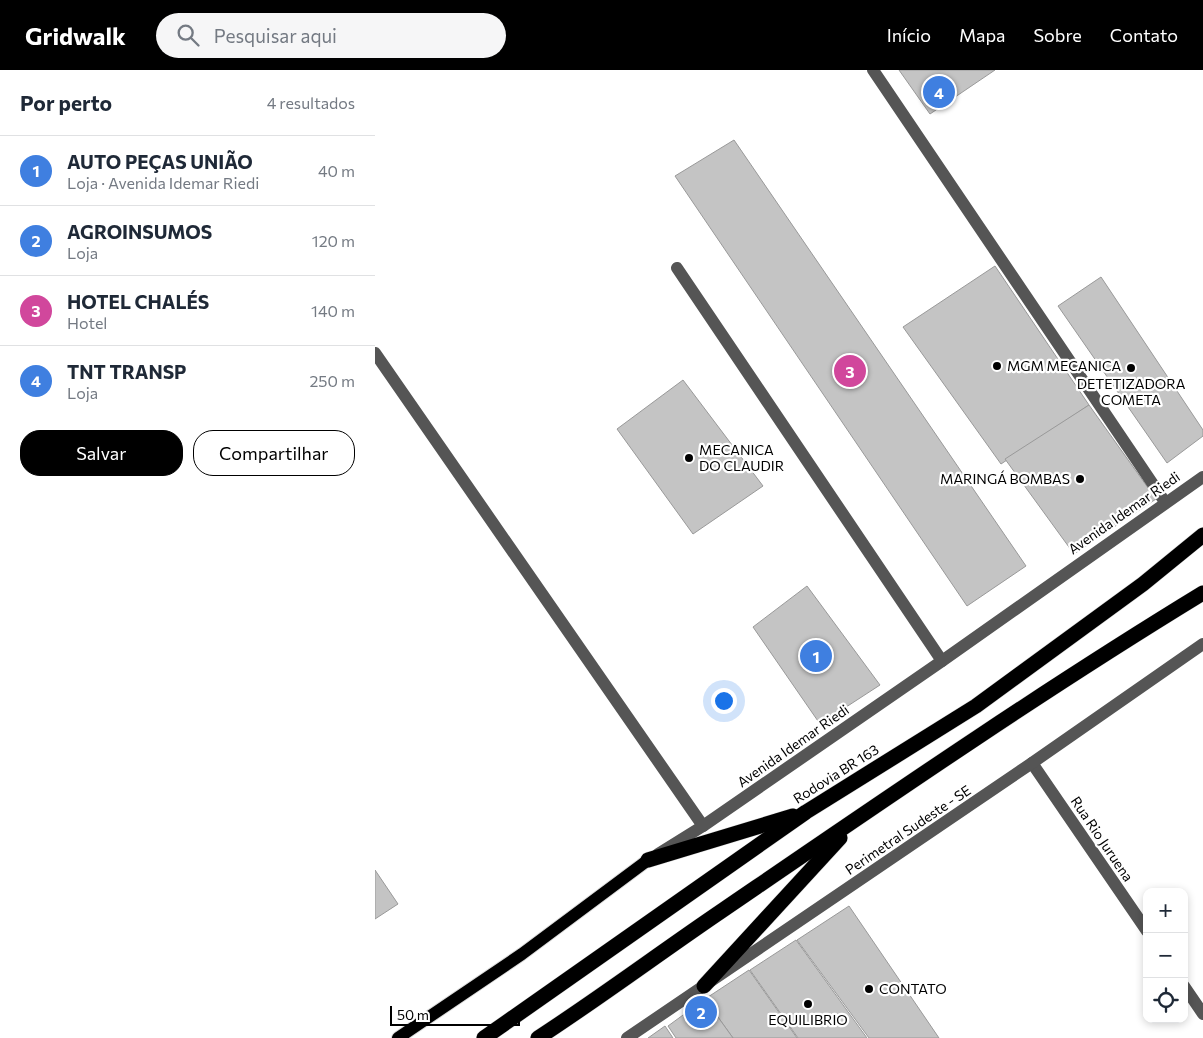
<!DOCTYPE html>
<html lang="pt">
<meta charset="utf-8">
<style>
body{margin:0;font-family:Commissioner,sans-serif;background:#f6f6f7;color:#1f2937}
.controls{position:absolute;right:15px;bottom:15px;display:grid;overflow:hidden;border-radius:10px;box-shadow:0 2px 8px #0003}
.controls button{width:45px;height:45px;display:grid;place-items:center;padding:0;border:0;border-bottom:1px solid #e0e1e3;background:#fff;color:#1f2937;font:25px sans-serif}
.scale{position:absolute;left:15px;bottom:12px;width:130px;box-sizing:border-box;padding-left:5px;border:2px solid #000;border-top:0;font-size:14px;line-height:18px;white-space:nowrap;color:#000;-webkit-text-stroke:4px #fff;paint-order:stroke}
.you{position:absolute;left:348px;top:630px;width:18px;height:18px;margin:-12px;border:4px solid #fff;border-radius:50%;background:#1a73e8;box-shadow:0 0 0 8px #1a73e833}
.badge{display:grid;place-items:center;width:32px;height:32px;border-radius:50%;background:#000;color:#fff;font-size:16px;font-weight:700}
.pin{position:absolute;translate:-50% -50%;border:2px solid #fff;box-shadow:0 1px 5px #0006}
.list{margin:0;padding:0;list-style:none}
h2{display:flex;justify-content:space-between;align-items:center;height:65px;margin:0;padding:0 20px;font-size:21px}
h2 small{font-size:16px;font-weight:400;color:#747a83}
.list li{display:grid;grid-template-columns:32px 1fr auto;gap:15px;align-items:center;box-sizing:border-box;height:70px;padding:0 20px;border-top:1px solid #e0e1e3}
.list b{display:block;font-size:19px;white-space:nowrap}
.list p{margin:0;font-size:16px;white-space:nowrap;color:#747a83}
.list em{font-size:16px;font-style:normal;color:#747a83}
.actions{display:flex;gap:10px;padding:15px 20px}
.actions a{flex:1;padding:11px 0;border:1px solid #000;border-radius:20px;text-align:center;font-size:18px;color:#000}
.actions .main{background:#000;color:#fff}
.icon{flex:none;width:28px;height:28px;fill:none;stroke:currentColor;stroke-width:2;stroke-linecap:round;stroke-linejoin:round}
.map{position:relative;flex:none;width:828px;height:968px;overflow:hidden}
header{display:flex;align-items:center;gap:30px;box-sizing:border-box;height:70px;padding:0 25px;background:#000;color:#fff}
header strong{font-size:24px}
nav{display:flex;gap:28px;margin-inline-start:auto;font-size:18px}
.search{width:350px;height:45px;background:#f6f6f7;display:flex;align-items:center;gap:12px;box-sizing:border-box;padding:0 18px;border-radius:28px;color:#747a83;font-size:19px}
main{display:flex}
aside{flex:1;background:#fff}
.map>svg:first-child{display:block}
</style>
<header>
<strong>Gridwalk</strong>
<div class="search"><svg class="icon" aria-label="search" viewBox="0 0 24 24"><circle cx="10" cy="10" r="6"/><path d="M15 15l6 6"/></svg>Pesquisar aqui</div>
<nav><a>Início</a><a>Mapa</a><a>Sobre</a><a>Contato</a></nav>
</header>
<main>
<aside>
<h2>Por perto<small>4 resultados</small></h2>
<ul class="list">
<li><span class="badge" style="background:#3f7fe0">1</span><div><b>AUTO PEÇAS UNIÃO</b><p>Loja · Avenida Idemar Riedi</p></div><em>40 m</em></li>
<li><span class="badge" style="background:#3f7fe0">2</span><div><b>AGROINSUMOS</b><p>Loja</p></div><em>120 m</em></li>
<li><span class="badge" style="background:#d1479c">3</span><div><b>HOTEL CHALÉS</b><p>Hotel</p></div><em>140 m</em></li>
<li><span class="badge" style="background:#3f7fe0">4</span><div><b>TNT TRANSP</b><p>Loja</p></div><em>250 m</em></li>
</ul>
<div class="actions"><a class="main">Salvar</a><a>Compartilhar</a></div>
</aside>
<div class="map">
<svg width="828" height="968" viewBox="0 0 828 968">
<rect width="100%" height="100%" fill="#fff"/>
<g fill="#c4c4c4" stroke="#999">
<path d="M 524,0 L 620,0 L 555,44 Z"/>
<path d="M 359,70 L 651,496 L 592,536 L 300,106 Z"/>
<path d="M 620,196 L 714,335 L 626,394 L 528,257 Z"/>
<path d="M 726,207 L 828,360 L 828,366 L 792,393 L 683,236 Z"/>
<path d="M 308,310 L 388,416 L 318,464 L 242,359 Z"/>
<path d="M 714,335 L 781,429 L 699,484 L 630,389 Z"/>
<path d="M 432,516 L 505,615 L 445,654 L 378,557 Z"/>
<path d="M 0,800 L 23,834 L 0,849 Z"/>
<path d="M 474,836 L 564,968 L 494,968 L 422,870 Z"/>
<path d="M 421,870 L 492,968 L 423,968 L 375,900 Z"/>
<path d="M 374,900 L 422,968 L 358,968 L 330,929 Z"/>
<path d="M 330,929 L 358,968 L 301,968 L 293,956 Z"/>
<path d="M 290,956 L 298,968 L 273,968 Z"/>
</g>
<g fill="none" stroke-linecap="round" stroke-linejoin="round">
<defs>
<path id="major" d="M 23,968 L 147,884 L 273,790"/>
<g id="highway">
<path d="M 273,790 L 418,746"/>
<path d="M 329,916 L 465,768"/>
<path d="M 109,968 L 431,742 L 601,636 L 768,514 L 828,465"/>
<path d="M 163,968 C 226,927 286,882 348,840 C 506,732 664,623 828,523"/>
</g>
</defs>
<use href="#major" stroke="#dbdbdb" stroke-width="14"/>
<use href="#highway" stroke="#dbdbdb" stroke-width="16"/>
<g stroke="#555" stroke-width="12">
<path d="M 498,0 L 790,432"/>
<path d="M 302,198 L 567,591"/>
<path d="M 0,283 L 328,756"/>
<path d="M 657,693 L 772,861"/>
<path d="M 283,784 L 328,756 L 567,591 L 828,407"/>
<path d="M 809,916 L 828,944"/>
<path d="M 252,968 L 657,693 L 828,574"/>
</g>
<use href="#major" stroke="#000" stroke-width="12"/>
<use href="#highway" stroke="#000" stroke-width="15"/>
</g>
<g fill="#000" stroke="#fff" stroke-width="2">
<circle cx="622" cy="296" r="5"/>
<circle cx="756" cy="298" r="5"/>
<circle cx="314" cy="388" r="5"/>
<circle cx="705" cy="409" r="5"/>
<circle cx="494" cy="919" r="5"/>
<circle cx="433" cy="934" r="5"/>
</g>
<g text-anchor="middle" stroke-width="4.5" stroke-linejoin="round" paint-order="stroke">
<g font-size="14" fill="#000" stroke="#fff" text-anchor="start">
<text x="632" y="301">MGM MECANICA</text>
<text x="756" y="319" text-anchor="middle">DETETIZADORA<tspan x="756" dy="16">COMETA</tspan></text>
<text x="324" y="385">MECANICA<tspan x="324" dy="16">DO CLAUDIR</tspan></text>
<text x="695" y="414" text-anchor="end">MARINGÁ BOMBAS</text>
<text x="504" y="924">CONTATO</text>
<text x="433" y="955" text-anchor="middle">EQUILIBRIO</text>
</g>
<g font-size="14" fill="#000" stroke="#fff">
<text transform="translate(749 443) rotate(-35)" y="5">Avenida Idemar Riedi</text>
<text transform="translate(418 676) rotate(-35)" y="5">Avenida Idemar Riedi</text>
<text transform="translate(461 704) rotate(-32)" y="5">Rodovia BR 163</text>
<text transform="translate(533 760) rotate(-34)" y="5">Perimetral Sudeste - SE</text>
<text transform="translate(727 769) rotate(56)" y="5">Rua Rio Juruena</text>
</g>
</g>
</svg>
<div class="controls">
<button>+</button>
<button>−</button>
<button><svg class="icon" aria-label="locate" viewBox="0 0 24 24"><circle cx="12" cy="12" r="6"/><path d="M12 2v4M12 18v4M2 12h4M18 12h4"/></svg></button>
</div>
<div class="scale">50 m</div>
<div class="you"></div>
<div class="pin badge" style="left:441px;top:586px;background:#3f7fe0">1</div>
<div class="pin badge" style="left:326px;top:942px;background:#3f7fe0">2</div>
<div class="pin badge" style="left:475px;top:301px;background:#d1479c">3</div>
<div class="pin badge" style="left:564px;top:22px;background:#3f7fe0">4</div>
</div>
</main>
